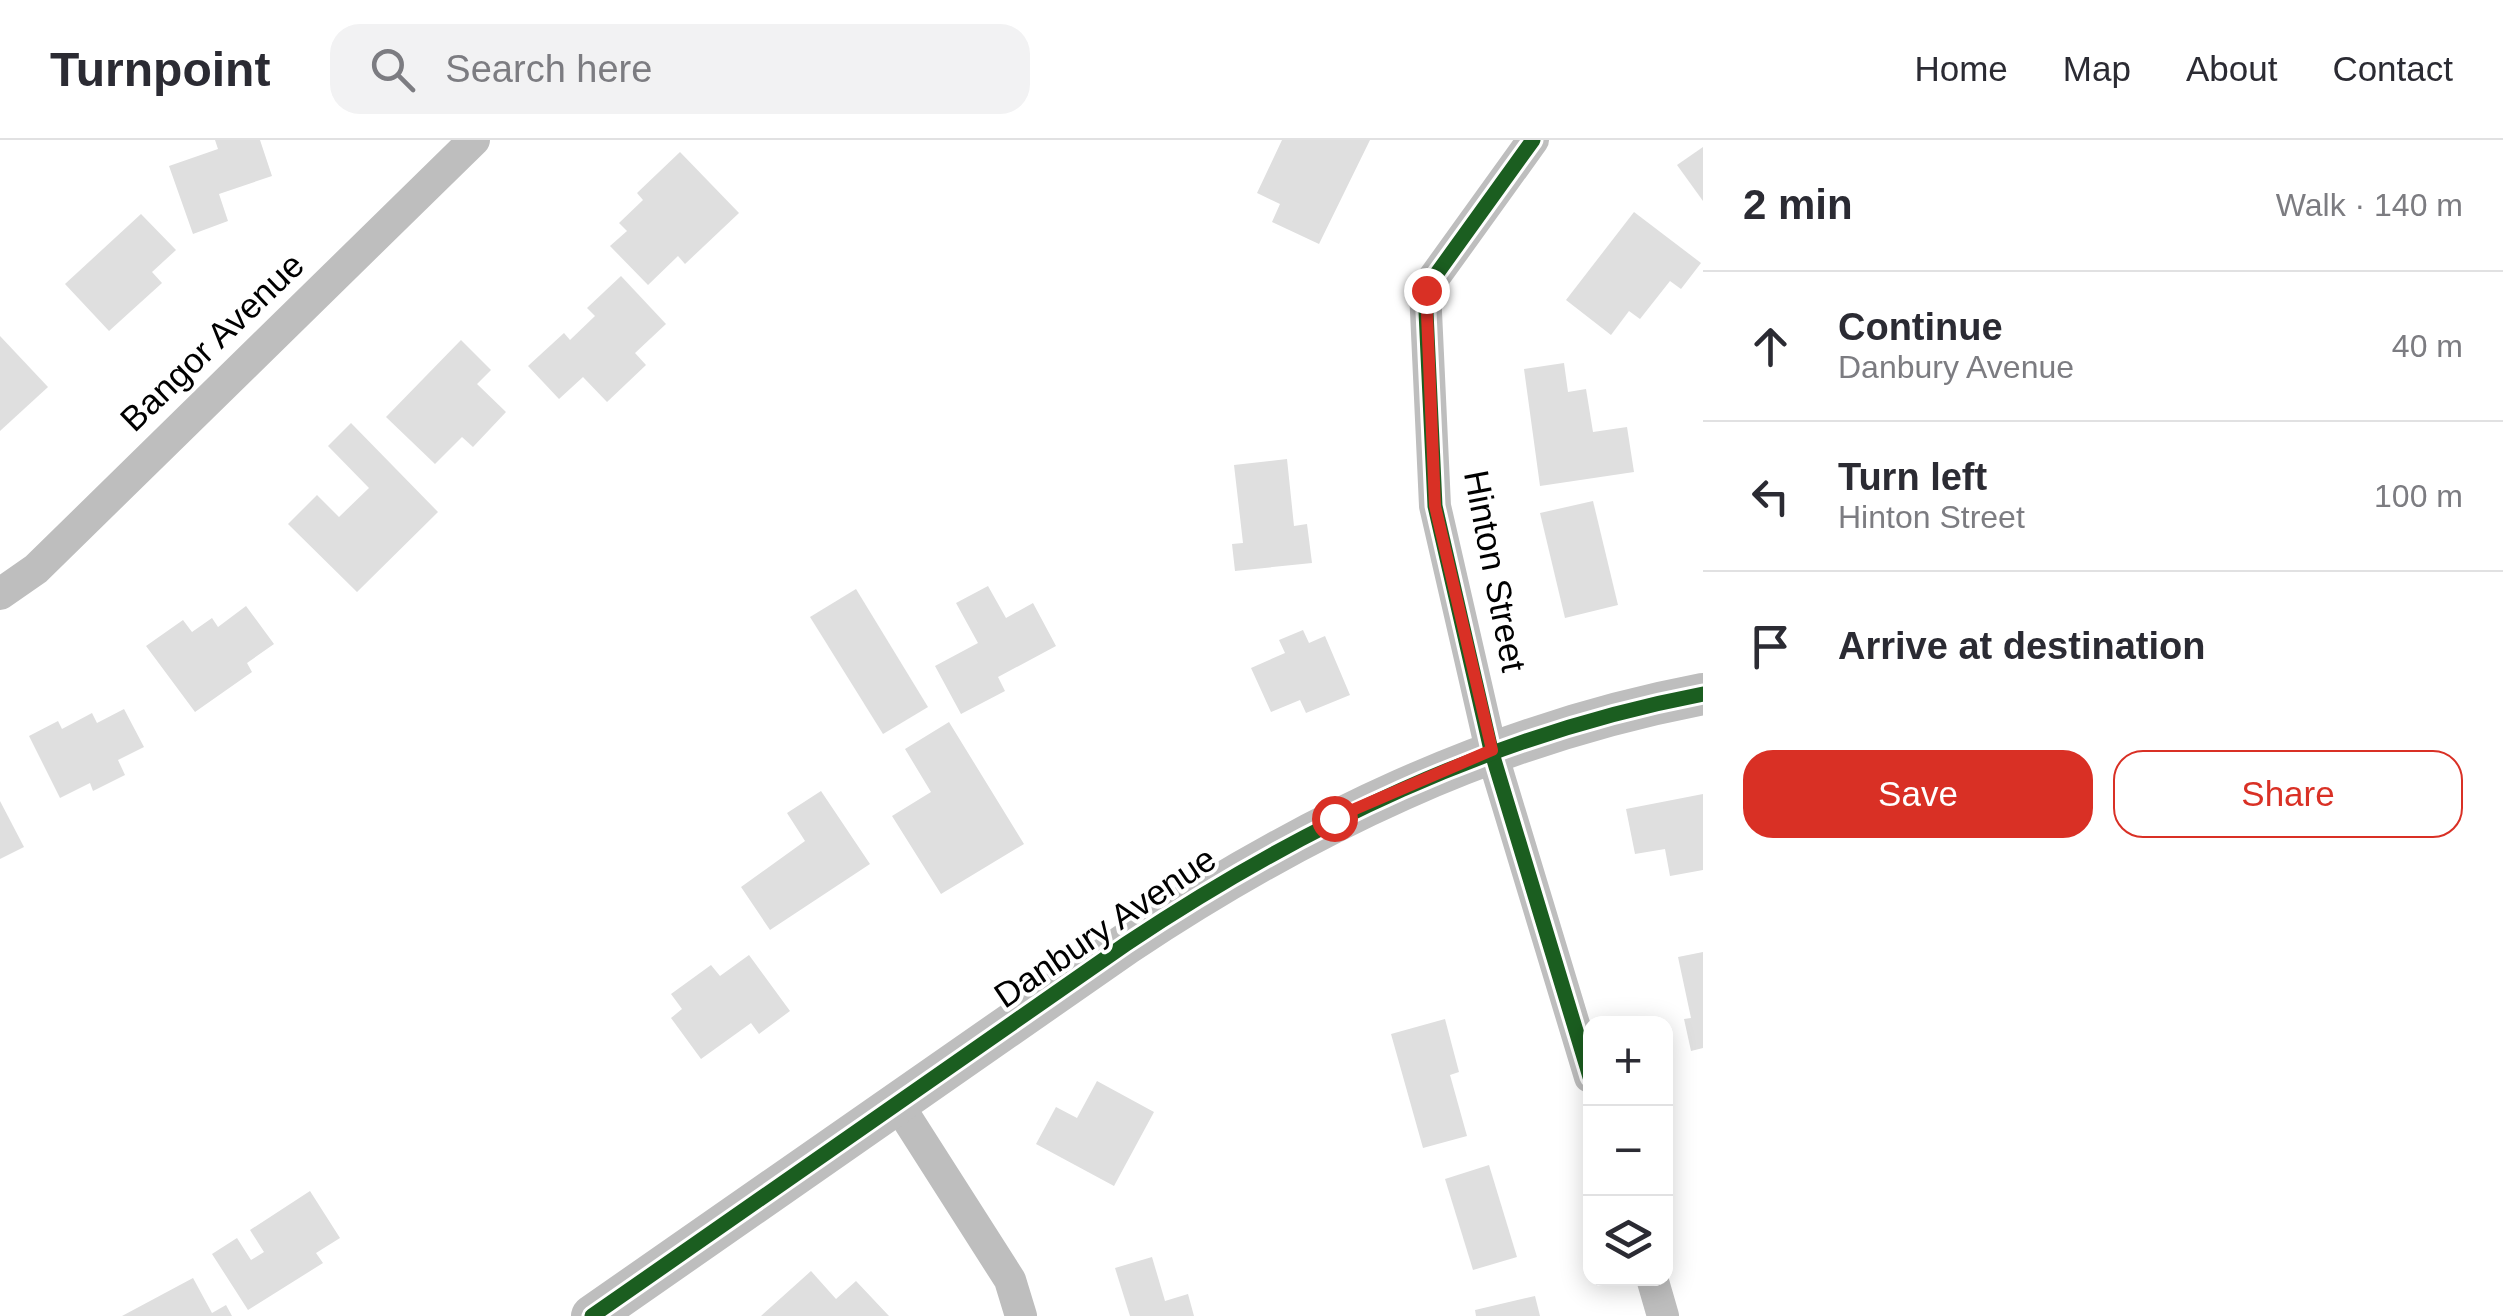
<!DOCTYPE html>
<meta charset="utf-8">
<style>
body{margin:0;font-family:Helvetica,sans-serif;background:#f2f2f3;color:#2b2b33}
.controls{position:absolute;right:30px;bottom:30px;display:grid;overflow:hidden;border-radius:20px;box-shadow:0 5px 25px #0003}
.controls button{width:90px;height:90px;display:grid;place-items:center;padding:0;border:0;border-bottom:2px solid #e1e1e2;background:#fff;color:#2b2b33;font:50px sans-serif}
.stop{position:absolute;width:30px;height:30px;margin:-22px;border:8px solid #d93025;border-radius:50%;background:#fff}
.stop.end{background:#d93025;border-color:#fff;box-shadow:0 2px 10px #0008}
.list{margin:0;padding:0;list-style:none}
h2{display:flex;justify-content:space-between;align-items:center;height:130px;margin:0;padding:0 40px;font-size:42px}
h2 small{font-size:32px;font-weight:400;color:#7c7c81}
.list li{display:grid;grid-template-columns:65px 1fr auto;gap:30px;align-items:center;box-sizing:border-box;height:150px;padding:0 40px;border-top:2px solid #e1e1e2}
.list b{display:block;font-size:38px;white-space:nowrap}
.list p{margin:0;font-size:32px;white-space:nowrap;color:#7c7c81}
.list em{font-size:32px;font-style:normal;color:#7c7c81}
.actions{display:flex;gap:20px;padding:30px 40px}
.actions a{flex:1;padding:22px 0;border:2px solid #d93025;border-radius:30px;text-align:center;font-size:35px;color:#d93025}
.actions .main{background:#d93025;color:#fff}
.icon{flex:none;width:55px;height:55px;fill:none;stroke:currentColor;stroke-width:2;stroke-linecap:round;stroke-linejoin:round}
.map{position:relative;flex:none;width:1703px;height:1176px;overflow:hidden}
header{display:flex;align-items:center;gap:60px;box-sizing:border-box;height:140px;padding:0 50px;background:#fff;border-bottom:2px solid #e1e1e2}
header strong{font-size:48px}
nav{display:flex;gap:55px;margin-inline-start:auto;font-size:35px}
.search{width:700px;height:90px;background:#f2f2f3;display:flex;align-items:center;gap:25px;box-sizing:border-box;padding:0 35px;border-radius:30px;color:#7c7c81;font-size:38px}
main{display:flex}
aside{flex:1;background:#fff}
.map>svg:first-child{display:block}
</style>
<header>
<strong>Turnpoint</strong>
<div class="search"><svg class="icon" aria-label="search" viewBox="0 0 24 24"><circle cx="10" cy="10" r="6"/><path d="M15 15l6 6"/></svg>Search here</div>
<nav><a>Home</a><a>Map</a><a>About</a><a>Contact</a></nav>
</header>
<main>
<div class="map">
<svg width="1703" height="1176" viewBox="0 0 1703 1176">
<rect width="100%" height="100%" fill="#fff"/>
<g fill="#dfdfdf">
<path d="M 215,0 L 260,0 L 272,36 L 219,54 L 228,81 L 193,94 L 169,26 L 218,9 Z"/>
<path d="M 1282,0 L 1370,0 L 1319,104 L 1272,82 L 1280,64 L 1257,53 Z"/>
<path d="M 1703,7 L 1703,61 L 1677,25 Z"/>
<path d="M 680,12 L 739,73 L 685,124 L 678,116 L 648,145 L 610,106 L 627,91 L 619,83 L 643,60 L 637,53 Z"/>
<path d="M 1634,72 L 1701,123 L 1681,149 L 1670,141 L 1640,179 L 1629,171 L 1611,195 L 1566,160 Z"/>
<path d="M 141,74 L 176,110 L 152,132 L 162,143 L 109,191 L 65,144 Z"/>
<path d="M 621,136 L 666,184 L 635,213 L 646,225 L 607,262 L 583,237 L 559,259 L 528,226 L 564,193 L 570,200 L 595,176 L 587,168 Z"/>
<path d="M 0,196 L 48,247 L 0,291 Z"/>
<path d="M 461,200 L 491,230 L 477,244 L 506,272 L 473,307 L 462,297 L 435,324 L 386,277 Z"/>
<path d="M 1564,223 L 1568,252 L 1586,249 L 1593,292 L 1627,287 L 1634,332 L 1540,346 L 1524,229 Z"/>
<path d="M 351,283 L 438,372 L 357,452 L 288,384 L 317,355 L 339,377 L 369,348 L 328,306 Z"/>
<path d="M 1287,319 L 1294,386 L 1307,384 L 1312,423 L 1235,431 L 1232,404 L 1243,403 L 1234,325 Z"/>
<path d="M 1593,361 L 1618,465 L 1565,478 L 1540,373 Z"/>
<path d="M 988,446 L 1006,478 L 1033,463 L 1056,506 L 998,537 L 1005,551 L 961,574 L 935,526 L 978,503 L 956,463 Z"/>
<path d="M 856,449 L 928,567 L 883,594 L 810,477 Z"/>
<path d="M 246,466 L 274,504 L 247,523 L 252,532 L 195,572 L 146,506 L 183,480 L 192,492 L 212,478 L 218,487 Z"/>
<path d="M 1303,490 L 1309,503 L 1325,496 L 1350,555 L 1306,573 L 1300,560 L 1271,572 L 1251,528 L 1285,513 L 1279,500 Z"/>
<path d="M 124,569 L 144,607 L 118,620 L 125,635 L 93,651 L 90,643 L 60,658 L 29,596 L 58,581 L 62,589 L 92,573 L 97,583 Z"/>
<path d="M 949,582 L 1024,704 L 941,754 L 892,676 L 931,652 L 905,609 Z"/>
<path d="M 821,651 L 870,724 L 770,790 L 741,747 L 805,701 L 787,673 Z"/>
<path d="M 1703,654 L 1703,730 L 1670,736 L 1665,709 L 1635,714 L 1626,669 Z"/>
<path d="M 0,661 L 24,707 L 0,719 Z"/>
<path d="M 1703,812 L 1703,908 L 1691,911 L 1684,879 L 1691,878 L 1678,817 Z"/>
<path d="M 749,815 L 790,871 L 759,894 L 751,883 L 701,919 L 671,878 L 682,869 L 671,854 L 711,825 L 720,836 Z"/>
<path d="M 1445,879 L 1459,932 L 1450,935 L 1467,996 L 1423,1008 L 1391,894 Z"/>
<path d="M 1097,941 L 1154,972 L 1114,1046 L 1036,1004 L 1056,967 L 1077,978 Z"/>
<path d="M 1489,1025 L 1517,1117 L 1473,1130 L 1445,1039 Z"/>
<path d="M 310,1051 L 340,1098 L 316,1113 L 323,1123 L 248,1170 L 212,1114 L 237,1098 L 251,1120 L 264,1112 L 250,1090 Z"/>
<path d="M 1152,1117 L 1165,1161 L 1188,1154 L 1194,1176 L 1130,1176 L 1115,1128 Z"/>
<path d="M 811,1131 L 836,1159 L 856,1141 L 889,1176 L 761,1176 Z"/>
<path d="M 193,1138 L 212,1173 L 226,1165 L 232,1176 L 122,1176 Z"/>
<path d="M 1535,1156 L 1540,1176 L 1476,1176 L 1475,1170 Z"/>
</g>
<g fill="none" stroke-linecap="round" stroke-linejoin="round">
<g stroke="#bebebe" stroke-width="32">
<path d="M 1533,0 L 1425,150 L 1435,366 L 1491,610 L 1590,937"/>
<path d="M 0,454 L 36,429 L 474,0"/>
<path d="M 899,966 L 1010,1140 L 1021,1176"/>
<path d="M 1652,1138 L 1663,1176"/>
</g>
<path stroke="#bebebe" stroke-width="42" d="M 592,1176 L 1126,804 C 1303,686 1492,594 1703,554"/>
<defs>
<g id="cycleway">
<path d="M 1533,0 L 1425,150 L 1435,366 L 1491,610 L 1590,937"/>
<path d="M 592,1176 L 1126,804 C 1303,686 1492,594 1703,554"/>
</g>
</defs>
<use href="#cycleway" stroke="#fff" stroke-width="21"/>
<use href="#cycleway" stroke="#1b5e20" stroke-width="15"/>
</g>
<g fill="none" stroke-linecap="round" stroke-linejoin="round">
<path stroke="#d93025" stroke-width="12" d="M 1334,678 L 1492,610 L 1435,366 L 1426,150"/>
</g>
<g text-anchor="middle" stroke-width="8" stroke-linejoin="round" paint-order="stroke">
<g font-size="35" fill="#000" stroke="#fff">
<text transform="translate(212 202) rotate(-44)" y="12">Bangor Avenue</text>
<text transform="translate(1495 431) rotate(79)" y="12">Hinton Street</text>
<text transform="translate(1105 787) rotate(-34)" y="12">Danbury Avenue</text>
</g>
</g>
</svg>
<div class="controls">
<button>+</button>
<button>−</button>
<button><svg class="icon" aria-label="layers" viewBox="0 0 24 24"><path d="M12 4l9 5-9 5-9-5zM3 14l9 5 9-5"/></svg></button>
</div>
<div class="stop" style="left:1334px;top:678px"></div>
<div class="stop end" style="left:1426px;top:150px"></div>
</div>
<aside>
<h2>2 min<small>Walk · 140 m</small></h2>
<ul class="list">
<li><svg class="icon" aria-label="ahead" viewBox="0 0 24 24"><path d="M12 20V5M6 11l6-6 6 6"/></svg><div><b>Continue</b><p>Danbury Avenue</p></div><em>40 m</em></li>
<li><svg class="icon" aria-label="left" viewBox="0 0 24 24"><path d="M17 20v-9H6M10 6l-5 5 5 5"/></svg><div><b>Turn left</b><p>Hinton Street</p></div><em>100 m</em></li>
<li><svg class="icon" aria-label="arrive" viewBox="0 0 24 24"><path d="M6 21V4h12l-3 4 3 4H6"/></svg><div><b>Arrive at destination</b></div></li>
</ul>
<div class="actions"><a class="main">Save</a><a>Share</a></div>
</aside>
</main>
